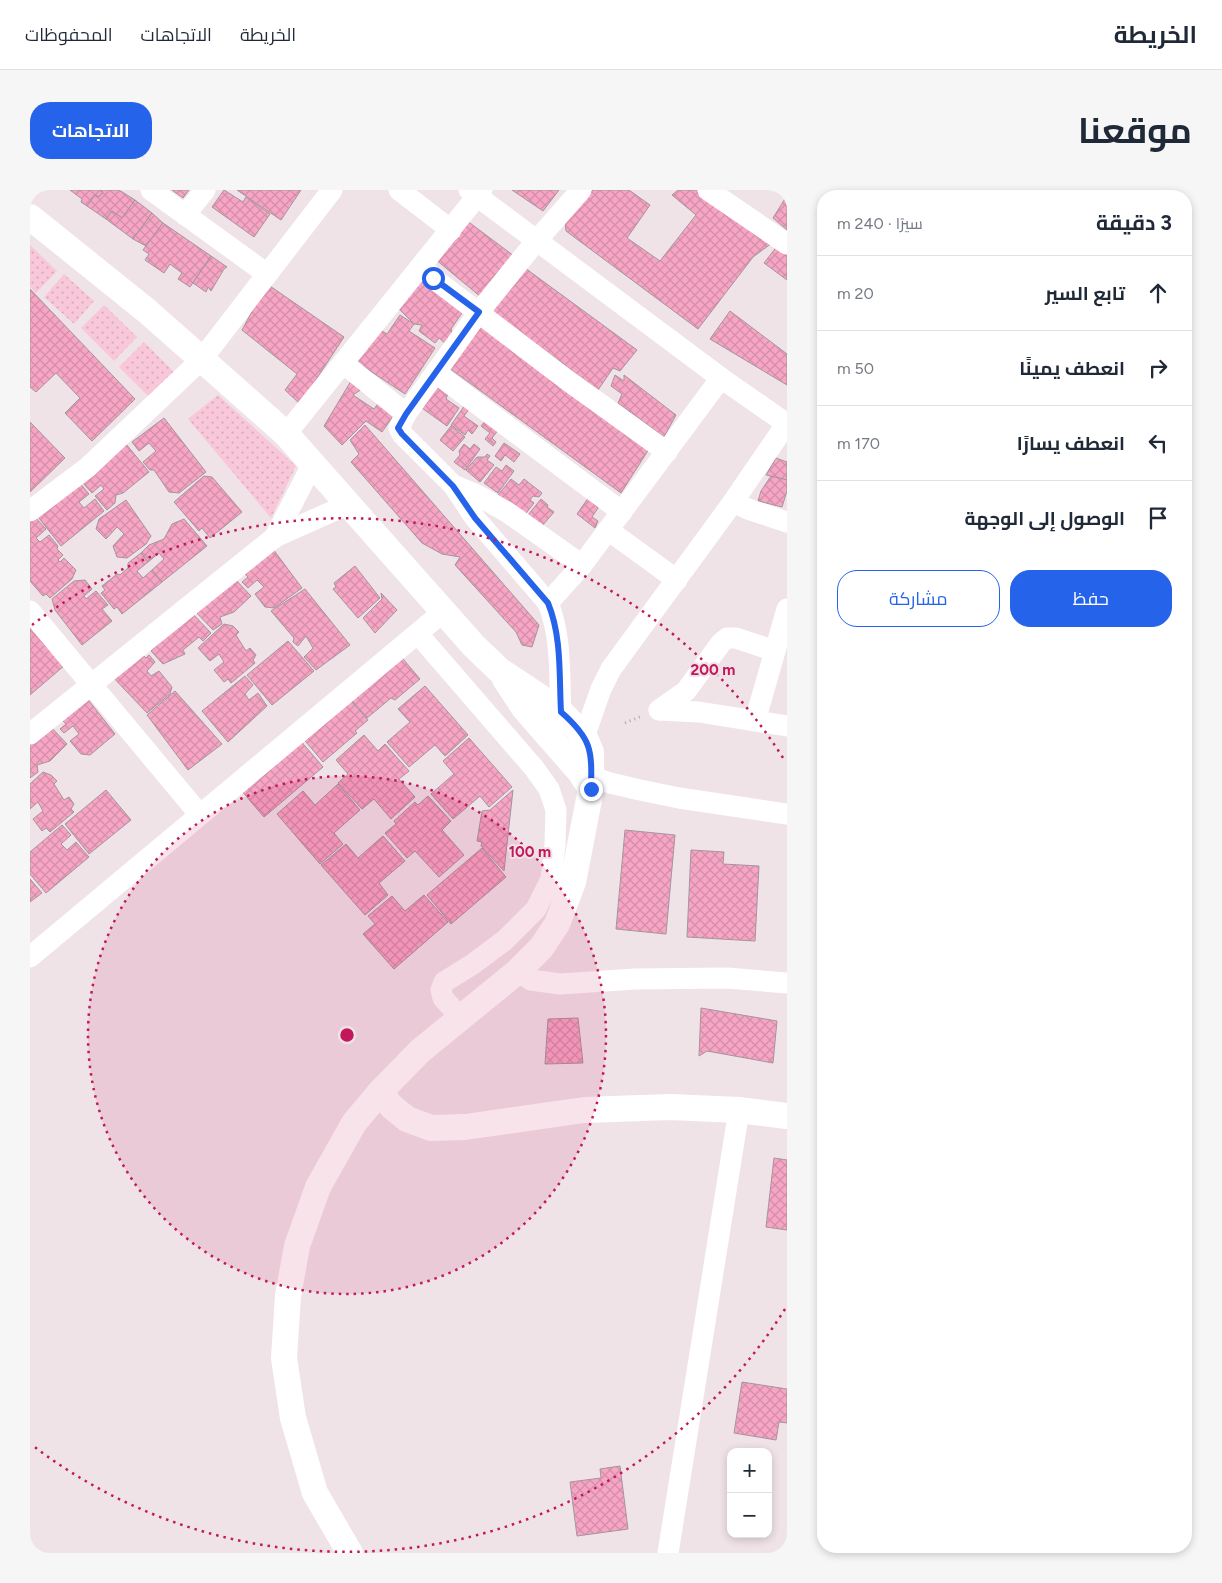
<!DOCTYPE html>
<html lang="ar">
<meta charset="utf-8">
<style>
body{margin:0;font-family:Figtree,Cairo,sans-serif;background:#f6f6f7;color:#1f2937;direction:rtl}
.controls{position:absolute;right:15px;bottom:15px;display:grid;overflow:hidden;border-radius:10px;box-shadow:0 2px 8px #0003}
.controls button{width:45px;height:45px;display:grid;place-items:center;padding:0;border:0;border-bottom:1px solid #e0e1e3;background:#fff;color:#1f2937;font:25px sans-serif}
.stop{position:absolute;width:15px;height:15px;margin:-11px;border:4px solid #2563eb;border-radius:50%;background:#fff}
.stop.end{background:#2563eb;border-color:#fff;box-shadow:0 1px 5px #0008}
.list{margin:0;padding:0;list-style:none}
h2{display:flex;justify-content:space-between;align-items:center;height:65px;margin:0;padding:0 20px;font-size:21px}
h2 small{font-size:16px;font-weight:400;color:#747a83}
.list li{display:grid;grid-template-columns:32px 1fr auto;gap:15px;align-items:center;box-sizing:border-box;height:75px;padding:0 20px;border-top:1px solid #e0e1e3}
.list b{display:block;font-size:19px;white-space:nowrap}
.list em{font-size:16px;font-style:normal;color:#747a83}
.actions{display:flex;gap:10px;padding:15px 20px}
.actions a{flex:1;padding:11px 0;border:1px solid #2563eb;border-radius:20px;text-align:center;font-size:18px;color:#2563eb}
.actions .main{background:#2563eb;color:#fff}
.icon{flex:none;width:28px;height:28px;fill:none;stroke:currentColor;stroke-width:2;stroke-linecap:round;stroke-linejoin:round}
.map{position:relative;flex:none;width:757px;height:1363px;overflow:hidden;direction:ltr;border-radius:20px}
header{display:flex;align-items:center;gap:30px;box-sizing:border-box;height:70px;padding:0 25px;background:#fff;border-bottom:1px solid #e0e1e3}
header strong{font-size:24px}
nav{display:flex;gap:28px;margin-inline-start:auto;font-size:18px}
.intro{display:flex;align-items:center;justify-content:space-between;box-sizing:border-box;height:120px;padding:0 30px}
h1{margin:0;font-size:35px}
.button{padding:12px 22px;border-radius:20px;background:#2563eb;color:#fff;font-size:18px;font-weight:700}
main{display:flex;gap:30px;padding:0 30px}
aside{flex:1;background:#fff;border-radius:20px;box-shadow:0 2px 8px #0003}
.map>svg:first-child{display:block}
</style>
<header>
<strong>الخريطة</strong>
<nav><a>الخريطة</a><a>الاتجاهات</a><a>المحفوظات</a></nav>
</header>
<div class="intro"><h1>موقعنا</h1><a class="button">الاتجاهات</a></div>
<main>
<aside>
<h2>3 دقيقة<small>سيرًا · 240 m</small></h2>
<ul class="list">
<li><svg class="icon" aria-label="ahead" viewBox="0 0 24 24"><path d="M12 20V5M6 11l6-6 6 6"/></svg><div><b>تابع السير</b></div><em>20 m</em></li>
<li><svg class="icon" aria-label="right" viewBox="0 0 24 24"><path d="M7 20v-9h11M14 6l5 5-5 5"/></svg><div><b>انعطف يمينًا</b></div><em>50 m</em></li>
<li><svg class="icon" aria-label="left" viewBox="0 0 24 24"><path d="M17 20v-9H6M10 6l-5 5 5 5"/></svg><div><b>انعطف يسارًا</b></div><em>170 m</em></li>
<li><svg class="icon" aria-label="arrive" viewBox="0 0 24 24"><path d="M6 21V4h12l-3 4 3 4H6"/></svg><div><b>الوصول إلى الوجهة</b></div></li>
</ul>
<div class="actions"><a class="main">حفظ</a><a>مشاركة</a></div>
</aside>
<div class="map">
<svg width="757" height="1363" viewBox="0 0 757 1363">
<defs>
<pattern id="green-dots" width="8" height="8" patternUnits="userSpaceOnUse" patternTransform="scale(1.25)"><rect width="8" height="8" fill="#f8c7d9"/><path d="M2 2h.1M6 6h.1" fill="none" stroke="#d5abba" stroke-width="1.8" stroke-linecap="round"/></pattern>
<pattern id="building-cross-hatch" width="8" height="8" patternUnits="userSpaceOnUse" patternTransform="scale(1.25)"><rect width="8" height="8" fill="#f7a5c4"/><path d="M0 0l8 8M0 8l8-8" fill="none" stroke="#d48ea8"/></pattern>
</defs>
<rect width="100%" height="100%" fill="#f0e3e7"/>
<g fill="url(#green-dots)">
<path d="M 0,55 L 27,81 L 6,103 L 0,97 Z"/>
<path d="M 34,84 L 64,111 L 44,134 L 14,107 Z"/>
<path d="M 74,115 L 107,147 L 84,171 L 51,138 Z"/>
<path d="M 114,152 L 147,185 L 122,210 L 89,177 Z"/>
<path d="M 188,205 L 266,276 L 241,328 L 158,229 Z"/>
</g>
<g fill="url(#building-cross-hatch)" stroke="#a3969b">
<path d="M 40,0 L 70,0 L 73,2 L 69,7 L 65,5 L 57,16 L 51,12 L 52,9 Z"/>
<path d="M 70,0 L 89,0 L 105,10 L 92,28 L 82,21 L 76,29 L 57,16 L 65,5 L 69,7 L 73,2 Z"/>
<path d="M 142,0 L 159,0 L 153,8 Z"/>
<path d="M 194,0 L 213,12 L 216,7 L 240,24 L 224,47 L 182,17 Z"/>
<path d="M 207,0 L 271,0 L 251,30 Z"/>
<path d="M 482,0 L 529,0 L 513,21 Z"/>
<path d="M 563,0 L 599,0 L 620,15 L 597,48 L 630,71 L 666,25 L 642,5 L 648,0 L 669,0 L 742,53 L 723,67 L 668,139 L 536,41 L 535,31 Z"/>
<path d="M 746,0 L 757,0 L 757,40 L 743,28 L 756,7 Z"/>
<path d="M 105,10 L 122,23 L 103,49 L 76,29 L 82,21 L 92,28 Z"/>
<path d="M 122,23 L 133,33 L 116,56 L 103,49 Z"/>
<path d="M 436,30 L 484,66 L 451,107 L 405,69 Z"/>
<path d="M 133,33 L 181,66 L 160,97 L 148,89 L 152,83 L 140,74 L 134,83 L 115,70 L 119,64 L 113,60 Z"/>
<path d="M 748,55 L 757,61 L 757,90 L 734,73 Z"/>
<path d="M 181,66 L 197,77 L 194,79 L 181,101 L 178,97 L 176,102 L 163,93 Z"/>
<path d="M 495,78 L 607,160 L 590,181 L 583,178 L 568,200 L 462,121 Z"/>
<path d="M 390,88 L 434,120 L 421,139 L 423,144 L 416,154 L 409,148 L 405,153 L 389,141 L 392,135 L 384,134 L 368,118 Z"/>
<path d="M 237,94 L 314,147 L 270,214 L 255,200 L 267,184 L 212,140 Z"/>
<path d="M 0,99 L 105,209 L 62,251 L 35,223 L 50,208 L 26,183 L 6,202 L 0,197 Z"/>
<path d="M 700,121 L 757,164 L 757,195 L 680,149 Z"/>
<path d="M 370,125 L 384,134 L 379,141 L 405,158 L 375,204 L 325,171 L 347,138 L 357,144 Z"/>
<path d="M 450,134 L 619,259 L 591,303 L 415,175 Z"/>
<path d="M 585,185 L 594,191 L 594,185 L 646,225 L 634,247 L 588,213 L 592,204 L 581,196 Z"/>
<path d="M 321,191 L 332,199 L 323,205 L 344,219 L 350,211 L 366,222 L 352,242 L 336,231 L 312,255 L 294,236 Z"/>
<path d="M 406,191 L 419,201 L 416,209 L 429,218 L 417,236 L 389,216 Z"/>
<path d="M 435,215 L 440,218 L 434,226 L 448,236 L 442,244 L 438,240 L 435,245 L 421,235 Z"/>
<path d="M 134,228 L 176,282 L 149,303 L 139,302 L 124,280 L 120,280 L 113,272 L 126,261 L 119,253 L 109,261 L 102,252 Z"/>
<path d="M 456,230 L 469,239 L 462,248 L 466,252 L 463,256 L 455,249 L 460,243 L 451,236 Z"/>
<path d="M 0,232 L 35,268 L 0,302 Z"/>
<path d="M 335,235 L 509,435 L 502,457 L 492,455 L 486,442 L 425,375 L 430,367 L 412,364 L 392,353 L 321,272 L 329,264 L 320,250 Z"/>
<path d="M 421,236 L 435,247 L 423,261 L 410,250 Z"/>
<path d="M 474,253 L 490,264 L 484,272 L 475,265 L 471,271 L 465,266 Z"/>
<path d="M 96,254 L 119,282 L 93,303 L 86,305 L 85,313 L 77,320 L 65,306 L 74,299 L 71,295 L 62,303 L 51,291 Z"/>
<path d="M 434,254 L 440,259 L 444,254 L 450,259 L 435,280 L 424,272 L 430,265 L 429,261 Z"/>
<path d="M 457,264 L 460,266 L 457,270 L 464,275 L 450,292 L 436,280 L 447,267 L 455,267 Z"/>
<path d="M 746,268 L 757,272 L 757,290 L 736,285 Z"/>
<path d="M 476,275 L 484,281 L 468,303 L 454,293 L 466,277 L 472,281 Z"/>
<path d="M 174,286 L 182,287 L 212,322 L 180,348 L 172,338 L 169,341 L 144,312 Z"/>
<path d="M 741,286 L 757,290 L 757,301 L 752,317 L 728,311 L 731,301 Z"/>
<path d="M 481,289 L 489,295 L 494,289 L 512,303 L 509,307 L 503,306 L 500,310 L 504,313 L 494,326 L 468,305 Z"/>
<path d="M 50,293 L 59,304 L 49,312 L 54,318 L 65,309 L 74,321 L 31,356 L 8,327 Z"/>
<path d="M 561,304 L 572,312 L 562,327 L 568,331 L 565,338 L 547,324 Z"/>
<path d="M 511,309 L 518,315 L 517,317 L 524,322 L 512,336 L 498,325 Z"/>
<path d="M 96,310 L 121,346 L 116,354 L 97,368 L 87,367 L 83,356 L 94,344 L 87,337 L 76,349 L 66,339 L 69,329 Z"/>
<path d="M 5,327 L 16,339 L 6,348 L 10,352 L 19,345 L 28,356 L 27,359 L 33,365 L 28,370 L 30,372 L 34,368 L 46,380 L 42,389 L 20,408 L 16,404 L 13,406 L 0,391 L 0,332 Z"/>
<path d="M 154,329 L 177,356 L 132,392 L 122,380 L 134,369 L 129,363 L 118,372 L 111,363 L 119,355 L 134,349 L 142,334 Z"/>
<path d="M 240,355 L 272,398 L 244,418 L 235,417 L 225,404 L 234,397 L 227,390 L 218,398 L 212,392 L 218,387 L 212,381 Z"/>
<path d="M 111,363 L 118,372 L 107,381 L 113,388 L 122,380 L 132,392 L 92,424 L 87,417 L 84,419 L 71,403 L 75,400 L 72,396 L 87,384 L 90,385 L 98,378 L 98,373 Z"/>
<path d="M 325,376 L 350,408 L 328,428 L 303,399 L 306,397 L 304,393 Z"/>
<path d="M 203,387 L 221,406 L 204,422 L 190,427 L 192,434 L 183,440 L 163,419 Z"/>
<path d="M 55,390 L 62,399 L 54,406 L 56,409 L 66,401 L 78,415 L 72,419 L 82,431 L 52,455 L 25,420 L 22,409 L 44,391 Z"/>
<path d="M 275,399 L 320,455 L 286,480 L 274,467 L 283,458 L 276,446 L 268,456 L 263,452 L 264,448 L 241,421 Z"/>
<path d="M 351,403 L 367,420 L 345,443 L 333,428 L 352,409 Z"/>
<path d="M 161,422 L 181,443 L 173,451 L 169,447 L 153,460 L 155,464 L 133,474 L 121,461 Z"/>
<path d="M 0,434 L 35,475 L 0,505 Z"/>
<path d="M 194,434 L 203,436 L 209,442 L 206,445 L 216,461 L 220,458 L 226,465 L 223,470 L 225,473 L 201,493 L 198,489 L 194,492 L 184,480 L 194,472 L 189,464 L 180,471 L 168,458 Z"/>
<path d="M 258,451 L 284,481 L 242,515 L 217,485 Z"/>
<path d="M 109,461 L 116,468 L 119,465 L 125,472 L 117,481 L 121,486 L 129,481 L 142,497 L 140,504 L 117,523 L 80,484 Z"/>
<path d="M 368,463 L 390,489 L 365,510 L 361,508 L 337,528 L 317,505 Z"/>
<path d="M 215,486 L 223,495 L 215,504 L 219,510 L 228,503 L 237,516 L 198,552 L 172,521 Z"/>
<path d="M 395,496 L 438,545 L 415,566 L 405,555 L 379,577 L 357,552 L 380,532 L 368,519 Z"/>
<path d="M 145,501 L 192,554 L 158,580 L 117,525 Z"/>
<path d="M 317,506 L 338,530 L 325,541 L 327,543 L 293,572 L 271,546 Z"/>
<path d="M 56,507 L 85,544 L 60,565 L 51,564 L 40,551 L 49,544 L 43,536 L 34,543 L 30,539 L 36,534 L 30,528 Z"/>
<path d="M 19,535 L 37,554 L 20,571 L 7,575 L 8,582 L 0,588 L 0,550 Z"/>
<path d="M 334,545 L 348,561 L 355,554 L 379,581 L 369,589 L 385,607 L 361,629 L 344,609 L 332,619 L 308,593 L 318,584 L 306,570 Z"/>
<path d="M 439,548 L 482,597 L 459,617 L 450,606 L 423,629 L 401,604 L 424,584 L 413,571 Z"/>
<path d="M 269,549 L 293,577 L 234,627 L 210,599 Z"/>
<path d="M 13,582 L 21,585 L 27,591 L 24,594 L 34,610 L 39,607 L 44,614 L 41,619 L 44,622 L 20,642 L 16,638 L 12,641 L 3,629 L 13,621 L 8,612 L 0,619 L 0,594 Z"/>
<path d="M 308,594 L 330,620 L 304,643 L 313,654 L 290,674 L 247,624 L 273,601 L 285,615 Z"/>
<path d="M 76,600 L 101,630 L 59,664 L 35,634 Z"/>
<path d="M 483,600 L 474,681 L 451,656 L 452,652 L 447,651 L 452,621 L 460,620 Z"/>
<path d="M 398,606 L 421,631 L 412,640 L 434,665 L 409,687 L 385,661 L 377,668 L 355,643 L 366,634 L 364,631 L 385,612 L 388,615 Z"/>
<path d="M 32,635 L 41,645 L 31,654 L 37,660 L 46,652 L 59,667 L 16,703 L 0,684 L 0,662 Z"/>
<path d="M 595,640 L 645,645 L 636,744 L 586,739 Z"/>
<path d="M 353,646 L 375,671 L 349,693 L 358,705 L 335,725 L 291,675 L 316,654 L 328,668 Z"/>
<path d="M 452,658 L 476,687 L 421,734 L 397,705 Z"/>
<path d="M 661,660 L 694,662 L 693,674 L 729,676 L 725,751 L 657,747 Z"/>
<path d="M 0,689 L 12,703 L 0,712 Z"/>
<path d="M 394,705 L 418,732 L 364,779 L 333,744 L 345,734 L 338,726 L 362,706 L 375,721 Z"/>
<path d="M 671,818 L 747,831 L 743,873 L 677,861 L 669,866 Z"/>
<path d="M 548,828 L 553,873 L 515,874 L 518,829 Z"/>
<path d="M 744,968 L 757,970 L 757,1040 L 736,1037 Z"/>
<path d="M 712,1192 L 757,1199 L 757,1233 L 749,1232 L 746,1250 L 704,1243 Z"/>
<path d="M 590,1276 L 598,1339 L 547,1346 L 540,1292 L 571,1288 L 570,1279 Z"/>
</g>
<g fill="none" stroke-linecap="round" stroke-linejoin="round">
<path stroke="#b0a6a9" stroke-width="3" stroke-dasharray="1 4" stroke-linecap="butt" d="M 595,533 L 612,526"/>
<g stroke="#fff" stroke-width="21">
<path d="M 121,0 L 237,84"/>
<path d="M 369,0 L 421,40"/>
<path d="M 439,0 L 691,188 L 757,234"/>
<path d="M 678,0 L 757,54"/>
<path d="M 155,25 L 175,0"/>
<path d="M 392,75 L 403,88 L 537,190 L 637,262"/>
<path d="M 313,173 L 376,224"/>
<path d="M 406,183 L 592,322"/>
<path d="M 256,244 L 452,0"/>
<path d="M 423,295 L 447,305 L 477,322 L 552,375"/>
<path d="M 703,312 L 718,319 L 757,332"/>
<path d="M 0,321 L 58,277 L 172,169 L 302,0"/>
<path d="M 578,340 L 647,390"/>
<path d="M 245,347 L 319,314"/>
<path d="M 518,413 L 552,375 L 691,188"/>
<path d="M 0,421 L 170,625"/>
<path d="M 388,444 L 504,578 L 519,599 L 526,620 L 525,655 L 521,689 L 506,719 L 475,750 L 443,774 L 414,792 L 411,800 L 413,808 L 431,828"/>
<path d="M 629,520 L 656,501 L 691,453 L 697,448 L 706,448 L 745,461"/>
<path d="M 629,520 L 669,522 L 757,536"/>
<path d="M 725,531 L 757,419"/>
<path d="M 527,534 L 531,522 C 529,486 532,447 518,413 L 445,328 L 423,295 L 372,244 L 369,238 L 376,224 L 449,122 L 507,50 L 551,0"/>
<path d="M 0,544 L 245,347 L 283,273"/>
<path d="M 546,559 L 558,536 L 571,499 L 581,479 L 703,312 L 757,233"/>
<path d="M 550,582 L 580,593 L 610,600 L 649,608 L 757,624"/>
<path d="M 0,767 L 413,422"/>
<path d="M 488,781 L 501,790 L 530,794 L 605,789 L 697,788 L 757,793"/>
<path d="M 638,1363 L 709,920"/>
</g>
<g stroke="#fff" stroke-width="26">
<path d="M 0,27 L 117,121 L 256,244 L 444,456 L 469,480 L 516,511 L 531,522 L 554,546 L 561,562 L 561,599 L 543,692 L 527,734 L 511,758 L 488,781 L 390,861 L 350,902 L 324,933 L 288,997 L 267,1056 L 258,1106 L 254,1168 L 263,1228 L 285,1303 L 320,1363"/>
<path d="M 475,489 L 494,518 L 550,582 L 561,599"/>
<path d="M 350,902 L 362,917 L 377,929 L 401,938 L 435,937 L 554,920 L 640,917 L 709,920 L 757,926"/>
</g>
</g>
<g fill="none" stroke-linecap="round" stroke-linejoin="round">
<path stroke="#2563eb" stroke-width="6" d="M 403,88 L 449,122 L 376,224 L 368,238 L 372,244 L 423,296 L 445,328 L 518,413 C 532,447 529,486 531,522 C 562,549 562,560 561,599"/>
</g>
<circle cx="317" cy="845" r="259" fill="#c2185b" fill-opacity=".12"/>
<g fill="none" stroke="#c2185b" stroke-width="2.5" stroke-dasharray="2.5 5">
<circle cx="317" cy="845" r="259"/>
<path d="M755 1119A517 517 0 0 1 2 1255M2 435A517 517 0 0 1 755 571"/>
</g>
<circle cx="317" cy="845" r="8" fill="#c2185b" stroke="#f0e3e7" stroke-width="2.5"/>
<g font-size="15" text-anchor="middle" font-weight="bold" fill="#c2185b" stroke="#f0e3e7" stroke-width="4" stroke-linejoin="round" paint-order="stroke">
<text x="683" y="485">200 m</text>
<text x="500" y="667">100 m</text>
</g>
</svg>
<div class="controls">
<button>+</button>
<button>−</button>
</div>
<div class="stop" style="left:403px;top:88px"></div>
<div class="stop end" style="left:561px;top:599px"></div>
</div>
</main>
